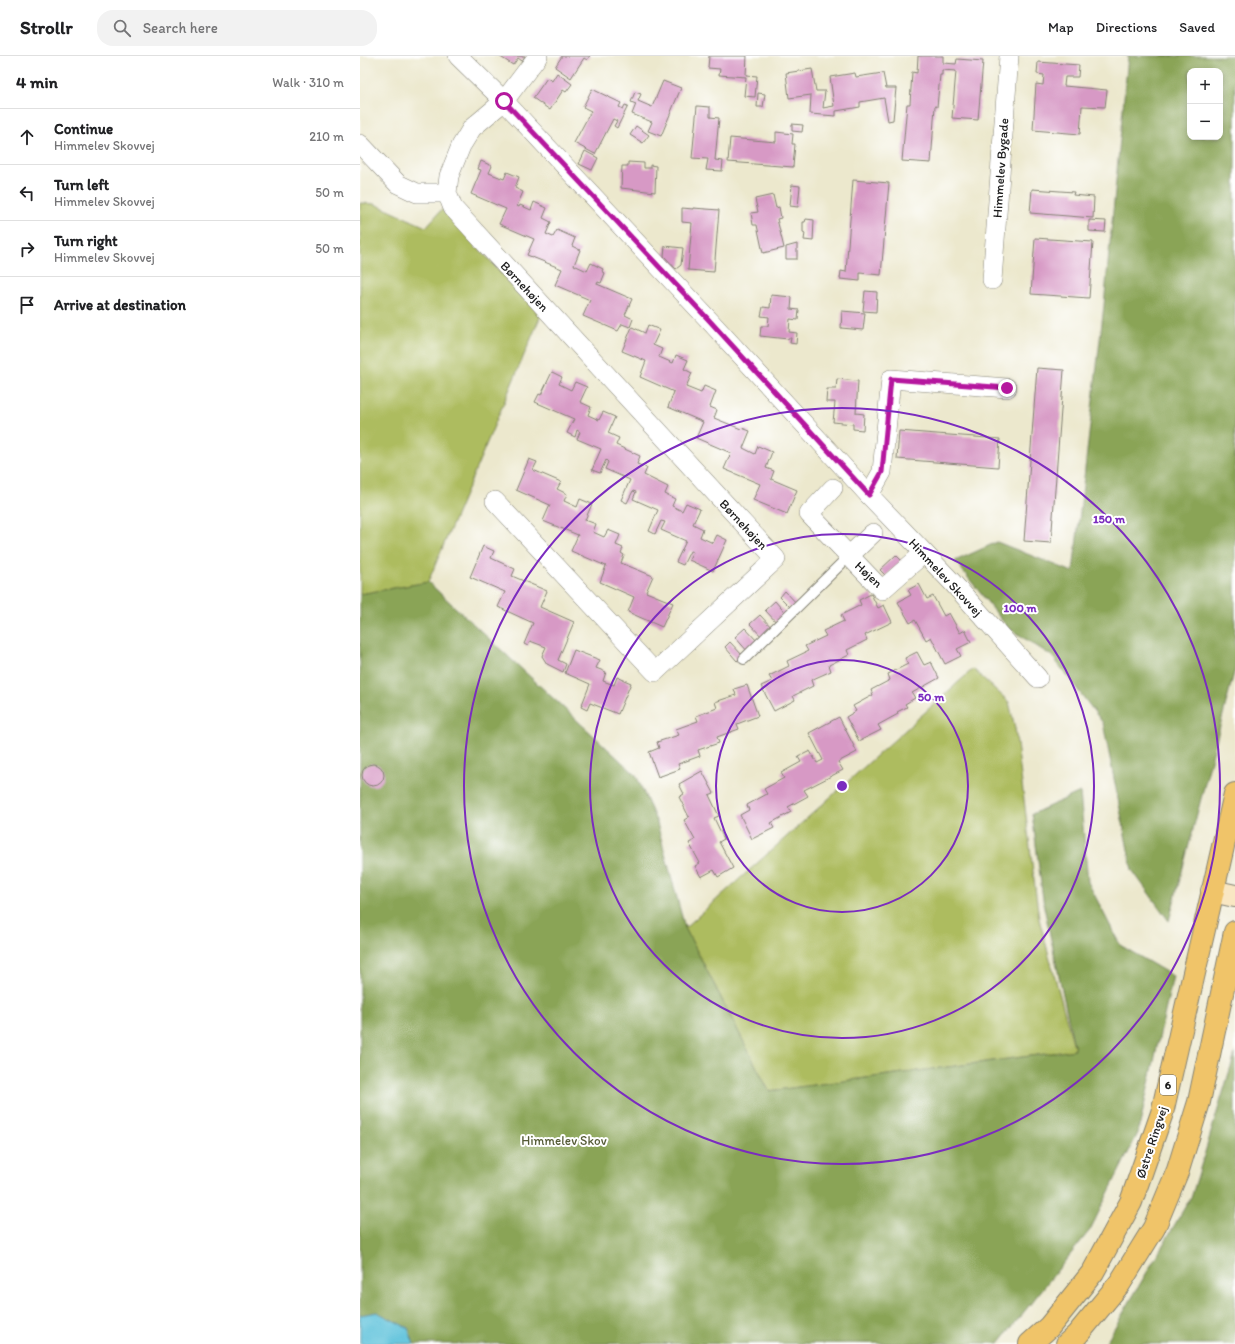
<!DOCTYPE html>
<meta charset="utf-8">
<style>
body{margin:0;font-family:Itim,sans-serif;background:#f2f2f2;color:#202124}
.controls{position:absolute;right:12px;top:12px;display:grid;overflow:hidden;border-radius:8px;box-shadow:0 2px 6px #0003}
.controls button{width:36px;height:36px;display:grid;place-items:center;padding:0;border:0;border-bottom:1px solid #e0e0e0;background:#fff;color:#202124;font:20px sans-serif}
.stop{position:absolute;width:12px;height:12px;margin:-9px;border:3px solid #b5179e;border-radius:50%;background:#fff}
.stop.end{background:#b5179e;border-color:#fff;box-shadow:0 1px 4px #0008}
.list{margin:0;padding:0;list-style:none}
h2{display:flex;justify-content:space-between;align-items:center;height:52px;margin:0;padding:0 16px;font-size:17px}
h2 small{font-size:13px;font-weight:400;color:#757577}
.list li{display:grid;grid-template-columns:26px 1fr auto;gap:12px;align-items:center;box-sizing:border-box;height:56px;padding:0 16px;border-top:1px solid #e0e0e0}
.list b{display:block;font-size:15px;white-space:nowrap}
.list p{margin:0;font-size:13px;white-space:nowrap;color:#757577}
.list em{font-size:13px;font-style:normal;color:#757577}
.icon{flex:none;width:22px;height:22px;fill:none;stroke:currentColor;stroke-width:2;stroke-linecap:round;stroke-linejoin:round}
.map{position:relative;flex:none;width:875px;height:1288px;overflow:hidden}
header{display:flex;align-items:center;gap:24px;box-sizing:border-box;height:56px;padding:0 20px;background:#fff;border-bottom:1px solid #e0e0e0}
header strong{font-size:19px}
nav{display:flex;gap:22px;margin-inline-start:auto;font-size:14px}
.search{width:280px;height:36px;background:#f2f2f2;display:flex;align-items:center;gap:10px;box-sizing:border-box;padding:0 14px;border-radius:16px;color:#757577;font-size:15px}
main{display:flex}
aside{flex:1;background:#fff}
.map>svg:first-child{display:block}
</style>
<header>
<strong>Strollr</strong>
<div class="search"><svg class="icon" aria-label="search" viewBox="0 0 24 24"><circle cx="10" cy="10" r="6"/><path d="M15 15l6 6"/></svg>Search here</div>
<nav><a>Map</a><a>Directions</a><a>Saved</a></nav>
</header>
<main>
<aside>
<h2>4 min<small>Walk · 310 m</small></h2>
<ul class="list">
<li><svg class="icon" aria-label="ahead" viewBox="0 0 24 24"><path d="M12 20V5M6 11l6-6 6 6"/></svg><div><b>Continue</b><p>Himmelev Skovvej</p></div><em>210 m</em></li>
<li><svg class="icon" aria-label="left" viewBox="0 0 24 24"><path d="M17 20v-9H6M10 6l-5 5 5 5"/></svg><div><b>Turn left</b><p>Himmelev Skovvej</p></div><em>50 m</em></li>
<li><svg class="icon" aria-label="right" viewBox="0 0 24 24"><path d="M7 20v-9h11M14 6l5 5-5 5"/></svg><div><b>Turn right</b><p>Himmelev Skovvej</p></div><em>50 m</em></li>
<li><svg class="icon" aria-label="arrive" viewBox="0 0 24 24"><path d="M6 21V4h12l-3 4 3 4H6"/></svg><div><b>Arrive at destination</b></div></li>
</ul>
</aside>
<div class="map">
<svg width="875" height="1288" viewBox="0 0 875 1288">
<rect width="100%" height="100%" fill="#fff"/>
<filter id="ink" filterUnits="userSpaceOnUse"><feTurbulence type="fractalNoise" baseFrequency=".025" numOctaves="2"/><feDisplacementMap in="SourceGraphic" scale="8" xChannelSelector="R" yChannelSelector="G"/><feConvolveMatrix kernelMatrix="1 2 1 2 8 2 1 2 1" color-interpolation-filters="sRGB"/></filter>
<filter id="wash" filterUnits="userSpaceOnUse"><feTurbulence type="fractalNoise" baseFrequency=".012" numOctaves="4" result="noise"/><feDisplacementMap in="SourceGraphic" scale="16" xChannelSelector="R" yChannelSelector="G"/><feGaussianBlur stdDeviation="0.9" result="paint"/><feColorMatrix in="noise" values="0 0 0 0 0 0 0 0 0 0 0 0 0 0 0 0 0 1.4 0 .05"/><feComposite in="paint" operator="in"/></filter>
<g filter="url(#wash)">
<rect width="100%" height="100%" fill="#ece8cd"/>
<g fill="#adbc5f" stroke="#646c3e">
<path d="M 0,147 L 15,148 L 66,171 L 82,153 L 181,259 L 68,526 L 0,538 Z"/>
<path d="M 613,613 L 649,646 L 655,672 L 679,863 L 715,994 L 409,1035 L 325,872 Z"/>
</g>
<g fill="#8aa456" stroke="#536039" fill-rule="evenodd">
<path d="M 768,0 L 875,0 L 875,613 L 809,865 L 772,814 L 743,667 L 692,600 L 648,572 L 595,505 L 637,486 L 713,516 L 744,249 ZM 830,15 L 860,15 L 860,81 L 830,81 Z"/>
<path d="M 68,526 L 276,719 L 297,767 L 325,872 L 409,1035 L 715,994 L 684,851 L 672,758 L 720,736 L 728,826 L 760,889 L 813,920 L 778,1077 L 730,1174 L 639,1287 L 54,1288 L 48,1272 L 0,1259 L 0,538 Z"/>
<path d="M 875,997 L 875,1288 L 745,1288 L 832,1139 Z"/>
</g>
<path fill="#5cc1da" stroke="#3c6e7b" d="M 17,1256 L 48,1272 L 54,1288 L 0,1288 L 0,1259 Z"/>
<g id="blocks">
<g fill="#d799c5">
<path d="M 139,0 L 165,0 L 162,5 L 158,2 L 153,9 Z"/>
<path d="M 202,0 L 230,0 L 227,4 L 224,2 L 211,22 L 195,11 Z"/>
<path d="M 349,0 L 387,0 L 386,19 L 397,20 L 395,41 L 384,40 L 386,21 L 359,19 L 360,13 L 348,12 Z"/>
<path d="M 558,0 L 583,0 L 583,7 L 596,8 L 597,3 L 623,5 L 618,64 L 592,62 L 596,15 L 582,14 L 582,19 L 580,19 L 577,51 L 575,50 L 571,107 L 542,105 L 547,48 L 550,48 L 552,16 L 557,17 Z"/>
<path d="M 678,6 L 719,9 L 718,21 L 705,21 L 704,30 L 747,34 L 745,51 L 722,50 L 720,78 L 673,74 L 676,28 L 683,29 L 684,19 L 677,18 Z"/>
<path d="M 452,13 L 456,35 L 465,35 L 463,52 L 474,50 L 470,21 L 495,17 L 496,21 L 523,17 L 526,32 L 536,32 L 533,64 L 528,65 L 524,42 L 500,46 L 500,51 L 476,55 L 476,60 L 450,58 L 451,39 L 429,42 L 426,17 Z"/>
<path d="M 197,17 L 212,28 L 206,36 L 203,34 L 190,54 L 173,42 L 187,22 L 192,25 Z"/>
<path d="M 303,25 L 321,32 L 301,80 L 288,75 L 292,66 L 272,58 L 276,48 L 271,46 L 275,36 L 281,38 L 278,45 L 292,51 Z"/>
<path d="M 232,33 L 261,47 L 259,51 L 263,53 L 265,49 L 268,50 L 257,72 L 254,70 L 257,65 L 253,63 L 235,98 L 214,87 L 231,55 L 223,51 Z"/>
<path d="M 398,37 L 405,38 L 403,51 L 397,51 Z"/>
<path d="M 337,50 L 350,51 L 350,61 L 359,62 L 355,104 L 363,105 L 362,115 L 346,114 L 348,103 L 332,102 Z"/>
<path d="M 432,68 L 443,69 L 442,76 L 432,75 Z"/>
<path d="M 276,70 L 289,79 L 283,87 L 270,79 Z"/>
<path d="M 416,76 L 433,78 L 432,88 L 435,88 L 433,111 L 368,106 L 370,82 L 416,86 Z"/>
<path d="M 225,95 L 238,102 L 232,114 L 219,108 Z"/>
<path d="M 121,105 L 132,110 L 129,117 L 144,123 L 147,116 L 159,121 L 155,132 L 163,136 L 157,150 L 159,151 L 160,149 L 171,154 L 174,146 L 187,152 L 183,162 L 191,166 L 186,178 L 193,181 L 197,174 L 215,182 L 212,190 L 220,194 L 214,209 L 227,215 L 231,207 L 243,213 L 242,215 L 245,217 L 241,227 L 238,226 L 237,228 L 272,243 L 265,259 L 273,263 L 270,271 L 262,268 L 258,275 L 223,260 L 230,244 L 195,229 L 202,213 L 167,199 L 174,183 L 139,168 L 146,153 L 111,138 L 121,114 L 118,113 Z"/>
<path d="M 268,106 L 284,107 L 284,112 L 290,112 L 290,109 L 296,110 L 295,136 L 261,132 L 262,110 L 268,110 Z"/>
<path d="M 493,124 L 529,127 L 521,219 L 500,217 L 500,225 L 480,223 L 481,215 L 486,216 Z"/>
<path d="M 432,129 L 440,130 L 438,151 L 430,150 Z"/>
<path d="M 672,133 L 714,136 L 713,139 L 734,141 L 733,162 L 670,157 Z"/>
<path d="M 413,139 L 416,152 L 419,151 L 421,162 L 417,163 L 424,192 L 403,197 L 397,169 L 393,169 L 391,157 L 398,156 L 395,143 Z"/>
<path d="M 322,152 L 333,153 L 333,152 L 359,154 L 354,216 L 328,214 L 332,167 L 322,166 Z"/>
<path d="M 446,163 L 454,164 L 453,185 L 444,184 L 445,177 L 443,176 L 443,166 L 445,166 Z"/>
<path d="M 729,164 L 746,165 L 745,176 L 729,175 Z"/>
<path d="M 675,182 L 733,186 L 729,242 L 671,238 Z"/>
<path d="M 437,188 L 437,203 L 426,203 L 426,191 Z"/>
<path d="M 305,190 L 323,192 L 321,209 L 316,213 L 304,200 Z"/>
<path d="M 505,235 L 517,236 L 516,256 L 503,255 Z"/>
<path d="M 411,239 L 432,241 L 431,253 L 439,254 L 438,264 L 430,263 L 429,276 L 437,277 L 436,288 L 430,287 L 431,282 L 428,282 L 428,283 L 400,280 L 401,270 L 408,270 L 409,261 L 401,260 L 403,251 L 410,252 Z"/>
<path d="M 482,255 L 505,257 L 503,274 L 481,272 Z"/>
<path d="M 288,269 L 300,274 L 293,289 L 302,293 L 299,301 L 313,307 L 316,299 L 328,304 L 324,313 L 332,317 L 326,331 L 341,337 L 344,330 L 356,335 L 350,351 L 357,354 L 354,362 L 381,373 L 382,372 L 390,375 L 383,392 L 395,398 L 398,390 L 412,396 L 406,412 L 414,415 L 411,423 L 437,434 L 427,458 L 393,444 L 400,428 L 364,413 L 371,397 L 336,382 L 343,366 L 308,351 L 314,336 L 280,321 L 286,305 L 262,295 L 272,271 L 285,277 Z"/>
<path d="M 677,312 L 704,314 L 691,487 L 664,485 Z"/>
<path d="M 192,316 L 202,321 L 199,328 L 211,334 L 215,326 L 227,331 L 220,346 L 231,351 L 228,359 L 239,364 L 243,356 L 255,361 L 248,377 L 259,382 L 256,389 L 280,400 L 277,408 L 287,412 L 284,419 L 308,431 L 305,438 L 315,443 L 312,450 L 322,455 L 326,447 L 340,453 L 333,468 L 343,473 L 340,481 L 353,487 L 357,479 L 367,484 L 353,515 L 329,504 L 333,496 L 330,495 L 323,509 L 316,506 L 326,485 L 301,474 L 305,466 L 301,465 L 295,478 L 289,475 L 298,454 L 273,443 L 276,436 L 273,435 L 267,447 L 261,444 L 270,424 L 245,413 L 248,406 L 246,404 L 240,417 L 232,414 L 241,393 L 217,383 L 220,376 L 217,374 L 215,381 L 207,377 L 214,363 L 175,346 L 179,338 L 181,339 Z"/>
<path d="M 477,323 L 498,325 L 496,357 L 504,358 L 503,374 L 493,373 L 493,368 L 473,366 L 475,346 L 466,346 L 467,333 L 476,333 Z"/>
<path d="M 539,375 L 640,383 L 638,411 L 537,403 Z"/>
<path d="M 169,403 L 177,406 L 173,414 L 201,426 L 197,433 L 207,438 L 204,445 L 217,451 L 220,443 L 232,448 L 225,464 L 236,468 L 233,476 L 244,481 L 248,474 L 260,479 L 256,489 L 263,492 L 261,497 L 264,499 L 261,507 L 293,520 L 286,536 L 313,547 L 302,571 L 268,556 L 274,541 L 240,526 L 246,510 L 211,495 L 218,479 L 183,465 L 190,449 L 156,434 Z"/>
<path d="M 123,490 L 134,495 L 131,502 L 155,513 L 152,520 L 187,535 L 180,551 L 214,566 L 198,604 L 206,608 L 203,616 L 187,608 L 182,600 L 186,591 L 170,585 L 168,590 L 164,588 L 173,567 L 138,551 L 145,536 L 110,521 Z"/>
<path d="M 536,499 L 542,505 L 526,520 L 520,514 Z"/>
<path d="M 559,528 L 567,543 L 573,540 L 584,560 L 589,557 L 600,577 L 605,574 L 611,586 L 597,593 L 601,600 L 585,608 L 571,581 L 566,584 L 555,564 L 550,567 L 538,546 L 551,539 L 548,534 Z"/>
<path d="M 425,535 L 438,549 L 433,554 L 420,541 Z"/>
<path d="M 511,538 L 518,552 L 524,549 L 532,566 L 505,579 L 507,584 L 487,594 L 489,599 L 469,609 L 471,615 L 451,624 L 453,630 L 433,640 L 435,644 L 414,655 L 401,630 L 412,625 L 409,620 L 429,610 L 427,605 L 448,595 L 445,590 L 466,580 L 463,575 L 484,565 L 481,559 L 501,549 L 499,544 Z"/>
<path d="M 415,545 L 427,559 L 418,568 L 405,554 Z"/>
<path d="M 400,559 L 413,573 L 403,582 L 390,568 Z"/>
<path d="M 385,572 L 398,586 L 388,596 L 375,581 Z"/>
<path d="M 370,586 L 383,600 L 377,605 L 365,591 Z"/>
<path d="M 214,594 L 240,604 L 236,612 L 246,616 L 243,625 L 254,629 L 257,621 L 271,627 L 258,658 L 230,647 L 227,654 L 221,651 L 230,628 L 205,617 Z"/>
<path d="M 557,596 L 564,609 L 571,606 L 579,622 L 552,637 L 555,642 L 545,648 L 547,651 L 537,656 L 538,658 L 518,669 L 521,674 L 499,685 L 486,661 L 496,655 L 493,650 L 513,639 L 511,634 L 530,624 L 528,618 L 548,608 L 545,602 Z"/>
<path d="M 387,629 L 398,660 L 377,668 L 379,673 L 357,681 L 359,687 L 338,694 L 340,700 L 318,708 L 320,713 L 298,721 L 289,696 L 299,692 L 297,686 L 319,679 L 316,673 L 338,665 L 336,660 L 357,652 L 355,646 L 376,639 L 374,633 Z"/>
<path d="M 479,661 L 497,696 L 478,706 L 483,714 L 444,734 L 448,740 L 428,751 L 431,756 L 411,767 L 414,772 L 392,783 L 380,759 L 389,754 L 387,749 L 407,738 L 404,733 L 424,722 L 421,717 L 441,706 L 438,701 L 450,695 L 457,707 L 463,704 L 449,677 Z"/>
<circle cx="13" cy="719" r="11"/>
<path d="M 342,715 L 354,737 L 349,739 L 359,760 L 354,762 L 364,783 L 359,786 L 373,812 L 358,821 L 354,814 L 341,821 L 335,810 L 340,807 L 329,787 L 335,784 L 324,764 L 329,761 L 319,741 L 324,738 L 319,728 Z"/>
</g>
</g>
</g>
<g filter="url(#ink)">
<use href="#blocks" fill-opacity="0" stroke="#848274" stroke-width="1"/>
<g fill="none" stroke-linecap="round" stroke-linejoin="round">
<defs>
<path id="lane" d="M 384,603 L 489,500"/>
<g id="street">
<path d="M 98,0 L 144,45 L 348,263 L 509,439 L 591,525 L 678,622"/>
<path d="M 0,88 L 38,128 L 57,137 L 87,137"/>
<path d="M 632,224 L 649,0"/>
<path d="M 473,432 L 449,458 L 522,534 L 564,497"/>
<path d="M 509,439 L 522,416 L 531,323 L 647,332"/>
<path d="M 135,445 L 295,616 L 416,503 L 93,152 L 87,137 L 89,120 L 101,90 L 112,72 L 144,45 L 178,0"/>
<path d="M 489,500 L 513,477"/>
</g>
<path id="secondary" d="M 852,835 L 875,840"/>
<g id="primary">
<path d="M 670,1288 L 689,1271 L 733,1216 L 771,1146 L 802,1057 L 875,738"/>
<path d="M 707,1288 L 717,1279 L 760,1227 L 794,1172 L 818,1114 L 839,1046 L 875,876"/>
</g>
</defs>
<use href="#lane" stroke="#848274" stroke-width="12"/>
<use href="#street" stroke="#848274" stroke-width="20"/>
<use href="#secondary" stroke="#848274" stroke-width="24"/>
<use href="#primary" stroke="#848274" stroke-width="24"/>
<use href="#lane" stroke="#fff" stroke-width="10"/>
<use href="#street" stroke="#fff" stroke-width="19"/>
<use href="#secondary" stroke="#f9e7c3" stroke-width="22"/>
<use href="#primary" stroke="#f0c469" stroke-width="22"/>
</g>
</g>
<g fill="none" stroke-linecap="round" stroke-linejoin="round" filter="url(#ink)">
<path stroke="#b5179e" stroke-width="5" d="M 144,45 L 348,263 L 509,439 L 522,416 L 531,323 L 647,332"/>
</g>
<g fill="none" stroke="#7b2cbf" stroke-width="2">
<circle cx="482" cy="730" r="126"/>
<circle cx="482" cy="730" r="252"/>
<circle cx="482" cy="730" r="378"/>
</g>
<g text-anchor="middle" stroke-width="4" stroke-linejoin="round" paint-order="stroke">
<rect fill="#fff" stroke="#606060" stroke-width="1" x="800" y="1019" width="16" height="20" rx="3"/>
<g font-size="12" font-weight="bold" fill="#1c1c1c">
<text x="808" y="1033">6</text>
</g>
<g font-size="13" fill="#1c1c1c" stroke="#fff">
<text transform="translate(640 112) rotate(-86)" y="5">Himmelev Bygade</text>
<text transform="translate(165 230) rotate(47)" y="5">Børnehøjen</text>
<text transform="translate(384 468) rotate(47)" y="5">Børnehøjen</text>
<text transform="translate(509 518) rotate(43)" y="5">Højen</text>
<text transform="translate(586 521) rotate(47)" y="5">Himmelev Skovvej</text>
<text transform="translate(791 1086) rotate(-72)" y="5">Østre Ringvej</text>
</g>
<g font-size="13" fill="#565c37" stroke="#fff">
<text x="204" y="1089">Himmelev Skov</text>
</g>
</g>
<circle cx="482" cy="730" r="6" fill="#7b2cbf" stroke="#fff" stroke-width="2"/>
<g font-size="12" text-anchor="middle" font-weight="bold" fill="#7b2cbf" stroke="#fff" stroke-width="4" stroke-linejoin="round" paint-order="stroke">
<text x="749" y="467">150 m</text>
<text x="660" y="556">100 m</text>
<text x="571" y="645">50 m</text>
</g>
</svg>
<div class="controls">
<button>+</button>
<button>−</button>
</div>
<div class="stop" style="left:144px;top:45px"></div>
<div class="stop end" style="left:647px;top:332px"></div>
</div>
</main>
